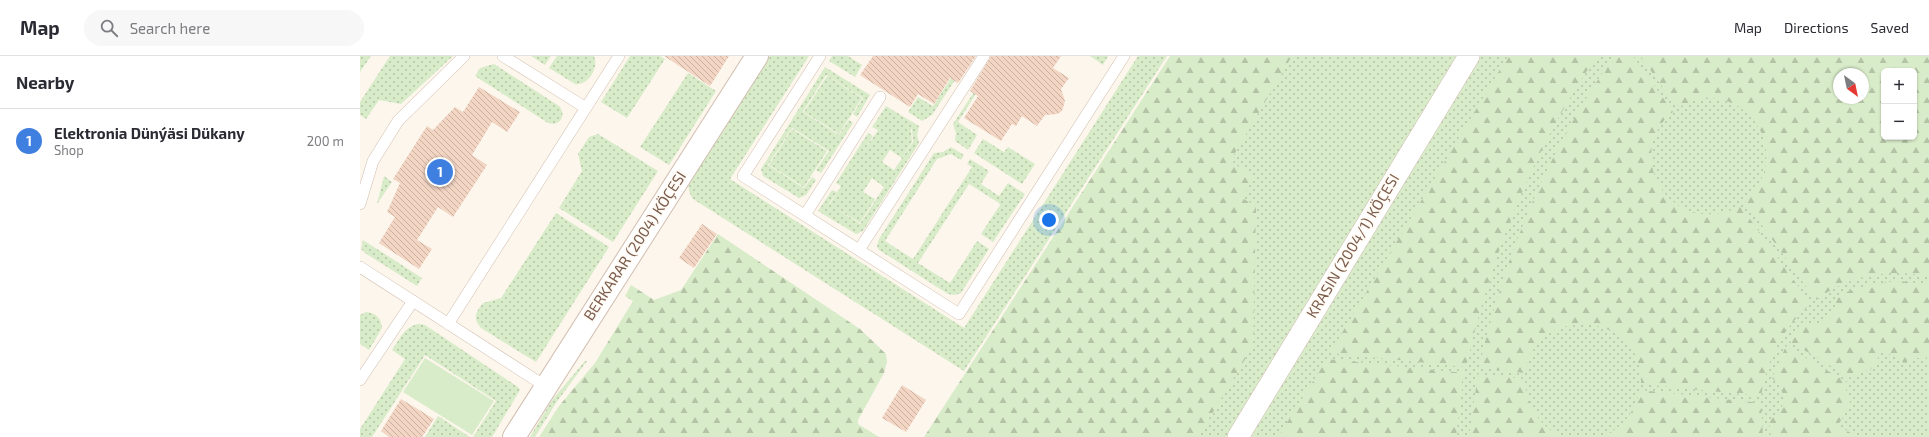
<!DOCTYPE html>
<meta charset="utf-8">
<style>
body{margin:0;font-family:"Exo 2",sans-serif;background:#f7f7f7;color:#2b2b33}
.controls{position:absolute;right:12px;top:12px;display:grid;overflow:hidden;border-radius:6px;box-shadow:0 1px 3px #0004}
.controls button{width:36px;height:36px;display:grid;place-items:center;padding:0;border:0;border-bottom:1px solid #e1e1e2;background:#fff;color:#2b2b33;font:20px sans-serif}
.compass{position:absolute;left:1473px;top:12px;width:36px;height:36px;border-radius:50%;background:#fff;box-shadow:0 1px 3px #0004;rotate:147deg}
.you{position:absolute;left:689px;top:164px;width:14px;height:14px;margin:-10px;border:3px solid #fff;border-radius:50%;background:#1a73e8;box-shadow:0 0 0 6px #1a73e833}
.badge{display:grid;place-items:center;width:26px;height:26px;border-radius:50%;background:#b45309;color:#fff;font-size:13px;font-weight:700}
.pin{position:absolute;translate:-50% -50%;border:2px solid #fff;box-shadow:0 1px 4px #0006}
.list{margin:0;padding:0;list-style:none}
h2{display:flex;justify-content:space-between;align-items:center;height:52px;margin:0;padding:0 16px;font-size:17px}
h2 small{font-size:13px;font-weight:400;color:#7c7c81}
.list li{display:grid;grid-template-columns:26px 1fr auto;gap:12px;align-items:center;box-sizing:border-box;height:64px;padding:0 16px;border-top:1px solid #e1e1e2}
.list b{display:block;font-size:15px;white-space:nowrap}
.list p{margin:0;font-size:13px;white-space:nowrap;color:#7c7c81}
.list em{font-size:13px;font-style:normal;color:#7c7c81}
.icon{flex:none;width:22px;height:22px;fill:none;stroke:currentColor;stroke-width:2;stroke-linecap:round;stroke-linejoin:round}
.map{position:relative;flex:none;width:1569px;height:381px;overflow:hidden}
header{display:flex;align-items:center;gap:24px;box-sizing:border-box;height:56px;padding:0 20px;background:#fff;border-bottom:1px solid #e1e1e2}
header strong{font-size:19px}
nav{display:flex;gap:22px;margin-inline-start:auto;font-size:14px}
.search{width:280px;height:36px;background:#f7f7f7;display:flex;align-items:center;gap:10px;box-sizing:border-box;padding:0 14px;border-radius:22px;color:#7c7c81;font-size:15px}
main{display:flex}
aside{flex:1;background:#fff}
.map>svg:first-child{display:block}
</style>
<header>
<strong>Map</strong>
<div class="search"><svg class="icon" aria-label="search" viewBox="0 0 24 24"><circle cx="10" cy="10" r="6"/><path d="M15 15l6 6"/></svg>Search here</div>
<nav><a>Map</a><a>Directions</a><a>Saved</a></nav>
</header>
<main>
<aside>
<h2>Nearby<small></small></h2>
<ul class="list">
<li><span class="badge" style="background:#3f7fe0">1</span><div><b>Elektronia Dünýäsi Dükany</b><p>Shop</p></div><em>200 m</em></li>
</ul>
</aside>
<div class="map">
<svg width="1569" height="381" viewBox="0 0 1569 381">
<defs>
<pattern id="green-dots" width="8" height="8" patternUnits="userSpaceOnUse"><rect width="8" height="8" fill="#d8ecc9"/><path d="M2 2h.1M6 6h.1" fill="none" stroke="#b4c2a5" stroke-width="1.8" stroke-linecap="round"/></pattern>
<pattern id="forest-firs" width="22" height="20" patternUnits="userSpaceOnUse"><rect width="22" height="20" fill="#d8ecc9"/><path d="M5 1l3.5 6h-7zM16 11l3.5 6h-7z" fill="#b4c2a5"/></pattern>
<pattern id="building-back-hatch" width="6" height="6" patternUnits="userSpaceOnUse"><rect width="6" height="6" fill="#f3d5c3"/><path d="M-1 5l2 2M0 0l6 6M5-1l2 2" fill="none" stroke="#cab0a1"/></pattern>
</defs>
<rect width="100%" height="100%" fill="#fdf6ec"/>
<g fill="url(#green-dots)" fill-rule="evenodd">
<path d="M 0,0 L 11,0 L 0,16 Z"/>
<path d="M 30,0 L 93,0 L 41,48 L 19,44 L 6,63 L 0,59 L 0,46 Z"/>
<path d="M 171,0 L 191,0 L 185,9 Z"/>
<path d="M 197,0 L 234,0 C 235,3 236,7 235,10 C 234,19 224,30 215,28 L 189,12 Z"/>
<path d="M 270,0 L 300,0 L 305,3 L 267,62 L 241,46 Z"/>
<path d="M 410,0 L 449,0 L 370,123 L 604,272 L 778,0 L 807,0 L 604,315 L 333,143 C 329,137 327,131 330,125 Z"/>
<path d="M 472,0 L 488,0 L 502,9 L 495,21 L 469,5 Z"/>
<path d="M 730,0 L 748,0 L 743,9 Z"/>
<path d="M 841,0 L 1569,0 L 1569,381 L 591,381 ZM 1524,15 L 1554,15 L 1554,81 L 1524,81 ZM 1479,18 L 1503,18 L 1503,42 L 1479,42 Z"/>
<path d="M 134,8 L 199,50 C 207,59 200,71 188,67 L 115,20 L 120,12 Z"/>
<path d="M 465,11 L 510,39 L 497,61 L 493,58 L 503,42 L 466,19 L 443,56 L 479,79 L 489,64 L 493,67 L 461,117 L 456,114 L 469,95 L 432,72 L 408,109 L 444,132 L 452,121 L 456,124 L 446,139 L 439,142 L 403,120 L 401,113 Z"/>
<path d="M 328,17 L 356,35 L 309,109 L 280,91 Z"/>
<path d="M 467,20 L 502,42 L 479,78 L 444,56 Z"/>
<path d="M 591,22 L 595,24 L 572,59 L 562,65 L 548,56 L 558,41 L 573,50 Z"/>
<path d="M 614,36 L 616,38 L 598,66 L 617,79 L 608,94 L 595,85 L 596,77 L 593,68 Z"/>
<path d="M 526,50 L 559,70 L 557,79 L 559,87 L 503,175 L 496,178 L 458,155 L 472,134 L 477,136 L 469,148 L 470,148 L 481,130 L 476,127 L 508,77 L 513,80 L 504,95 L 518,74 L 512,71 ZM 551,73 L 552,73 L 553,86 L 534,114 L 522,106 L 530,94 L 542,102 L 552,86 ZM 512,122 L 524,131 L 500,168 L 474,151 L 500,167 L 515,143 L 503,136 Z"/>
<path d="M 432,73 L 467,95 L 444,131 L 409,109 Z"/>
<path d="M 238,78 L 298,115 L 253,186 L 199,152 L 222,115 L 218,98 L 229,81 Z"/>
<path d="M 623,83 L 644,96 L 648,91 L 675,108 L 662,128 L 614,97 Z"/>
<path d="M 591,91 L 604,99 L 601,104 L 591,98 L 577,103 L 525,185 L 553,203 L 612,111 L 607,108 L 610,103 L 629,115 L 621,128 L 639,140 L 648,127 L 665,138 L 633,186 L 621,178 L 640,149 L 639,147 L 609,128 L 558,207 L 590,227 L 617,185 L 629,193 L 601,237 L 595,239 L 588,238 L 519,194 L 517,190 L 519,183 L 574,97 L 583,96 Z"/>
<path d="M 24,120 L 32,126 L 17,148 Z"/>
<path d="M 196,157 L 249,191 L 176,306 L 121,272 C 112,262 116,256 123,247 L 141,242 Z"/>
<path d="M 3,184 L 62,222 L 57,230 L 5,197 L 1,193 Z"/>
<path d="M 6,256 C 16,257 21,262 22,272 L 9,294 L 0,288 L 0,259 Z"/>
<path d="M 60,268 L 65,269 L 158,331 L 160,334 L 132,381 L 113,381 L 136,345 L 65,299 L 12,381 L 0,381 L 0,373 L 45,303 L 32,294 C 40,283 45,269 60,268 Z"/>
<path d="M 225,305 L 227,305 L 196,347 L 175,381 L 170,381 L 192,344 Z"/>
<path d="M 78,360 L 110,381 L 65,381 Z"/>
</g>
<g fill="url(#forest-firs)" fill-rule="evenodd">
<path d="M 810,0 L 932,0 L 872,102 L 874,108 L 895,120 L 882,142 L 896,150 L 893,290 L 838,381 L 564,381 Z"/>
<path d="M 1148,0 L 1237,0 C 1172,94 1131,200 1106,311 L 970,297 Z"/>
<path d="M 1254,0 L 1273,0 L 1313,56 C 1268,91 1298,163 1354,158 C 1363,157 1373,155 1380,149 L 1451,248 C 1422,272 1407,304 1401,340 L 1281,328 C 1284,253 1172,248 1166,317 L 1119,312 C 1144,200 1188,94 1254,0 Z"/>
<path d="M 1280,0 L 1569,0 L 1569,221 C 1531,211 1487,220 1456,244 L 1385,146 C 1439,96 1381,15 1318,52 ZM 1524,15 L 1554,15 L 1554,81 L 1524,81 ZM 1479,18 L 1503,18 L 1503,42 L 1479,42 Z"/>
<path d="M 358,178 L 500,273 L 526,298 L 527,306 L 524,317 L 498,364 L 498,368 L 519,381 L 179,381 L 199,350 L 235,307 L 273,245 L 265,240 L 271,229 L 294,244 L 321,234 Z"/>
<path d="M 1540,225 L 1569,229 L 1569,296 L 1565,304 L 1554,301 L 1544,307 L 1523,294 L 1510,315 L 1500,314 L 1491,322 L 1429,285 L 1443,266 C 1460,274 1479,260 1476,241 C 1496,230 1518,227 1540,225 Z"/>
<path d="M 1426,290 L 1488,327 L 1485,338 L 1491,348 L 1478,369 L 1497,381 L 1411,381 L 1409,364 C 1427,355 1428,335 1412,322 Z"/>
<path d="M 967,303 L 1104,317 L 1096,381 L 918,381 Z"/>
<path d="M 1118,318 L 1165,323 C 1166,349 1179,373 1206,381 L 1109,381 Z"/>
<path d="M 1280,334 L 1401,347 L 1403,381 L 1239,381 C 1261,375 1275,356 1280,334 Z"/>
</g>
<path fill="#d8ecc9" d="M 65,302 L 134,345 L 112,379 L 43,336 Z"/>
<g fill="url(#building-back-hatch)">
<path d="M 304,0 L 369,0 L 350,30 Z"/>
<path d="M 513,0 L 616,0 L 598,27 L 590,22 L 574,48 L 558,38 L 550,51 L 500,19 Z"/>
<path d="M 631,0 L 701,0 L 693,12 L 709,22 L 701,33 L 705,45 L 702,55 L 697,58 L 685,59 L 677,70 L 662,60 L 656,70 L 652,68 L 641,85 L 604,62 L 618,40 L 610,35 Z"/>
<path d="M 119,31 L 160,56 L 147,76 L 132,66 L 112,99 L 127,109 L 93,161 L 78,151 L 57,184 L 72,193 L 59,213 L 19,187 L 35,161 L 27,156 L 40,127 L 33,123 L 67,70 L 73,74 L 95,51 L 103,56 Z"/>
<path d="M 342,168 L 357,178 L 334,212 L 319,202 Z"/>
<path d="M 542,329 L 566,344 L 546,376 L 522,362 Z"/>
<path d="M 41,343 L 74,363 L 62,381 L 29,381 L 21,375 Z"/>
</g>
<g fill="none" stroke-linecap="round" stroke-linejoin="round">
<defs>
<g id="service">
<path d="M 143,0 L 226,52"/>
<path d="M 460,0 L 383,120 L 599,258 L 764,0"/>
<path d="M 0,148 L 13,105 L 38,65 L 104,0"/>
<path d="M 445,159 L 520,41"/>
<path d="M 499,194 L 624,0"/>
<path d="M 0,211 L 185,330"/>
<path d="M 88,268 L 259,0"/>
<path d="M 0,324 L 53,245"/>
</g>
<path id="minor" d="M 878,381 L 1109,0"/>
<path id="tertiary" d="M 154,381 L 397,0"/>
</defs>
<use href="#service" stroke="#d1beb0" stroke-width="12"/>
<use href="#minor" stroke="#d1beb0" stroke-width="22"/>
<use href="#tertiary" stroke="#d1beb0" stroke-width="24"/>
<use href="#service" stroke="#fff" stroke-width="11"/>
<use href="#minor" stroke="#fff" stroke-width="21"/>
<use href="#tertiary" stroke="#fff" stroke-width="22"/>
</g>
<g text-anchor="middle" stroke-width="3" stroke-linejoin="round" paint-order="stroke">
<g font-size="15" fill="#7a5c4d" stroke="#fffaf3">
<text transform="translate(275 190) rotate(-57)" y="5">BERKARAR (2004) KÖÇESI</text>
<text transform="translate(993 190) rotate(-59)" y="5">KRASIN (2004/1) KÖÇESI</text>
</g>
</g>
</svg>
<div class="controls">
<button>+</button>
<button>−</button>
</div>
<svg class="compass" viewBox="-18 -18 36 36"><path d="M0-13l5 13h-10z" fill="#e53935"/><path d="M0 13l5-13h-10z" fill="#7c7c81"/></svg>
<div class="you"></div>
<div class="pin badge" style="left:80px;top:116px;background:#3f7fe0">1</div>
</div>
</main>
